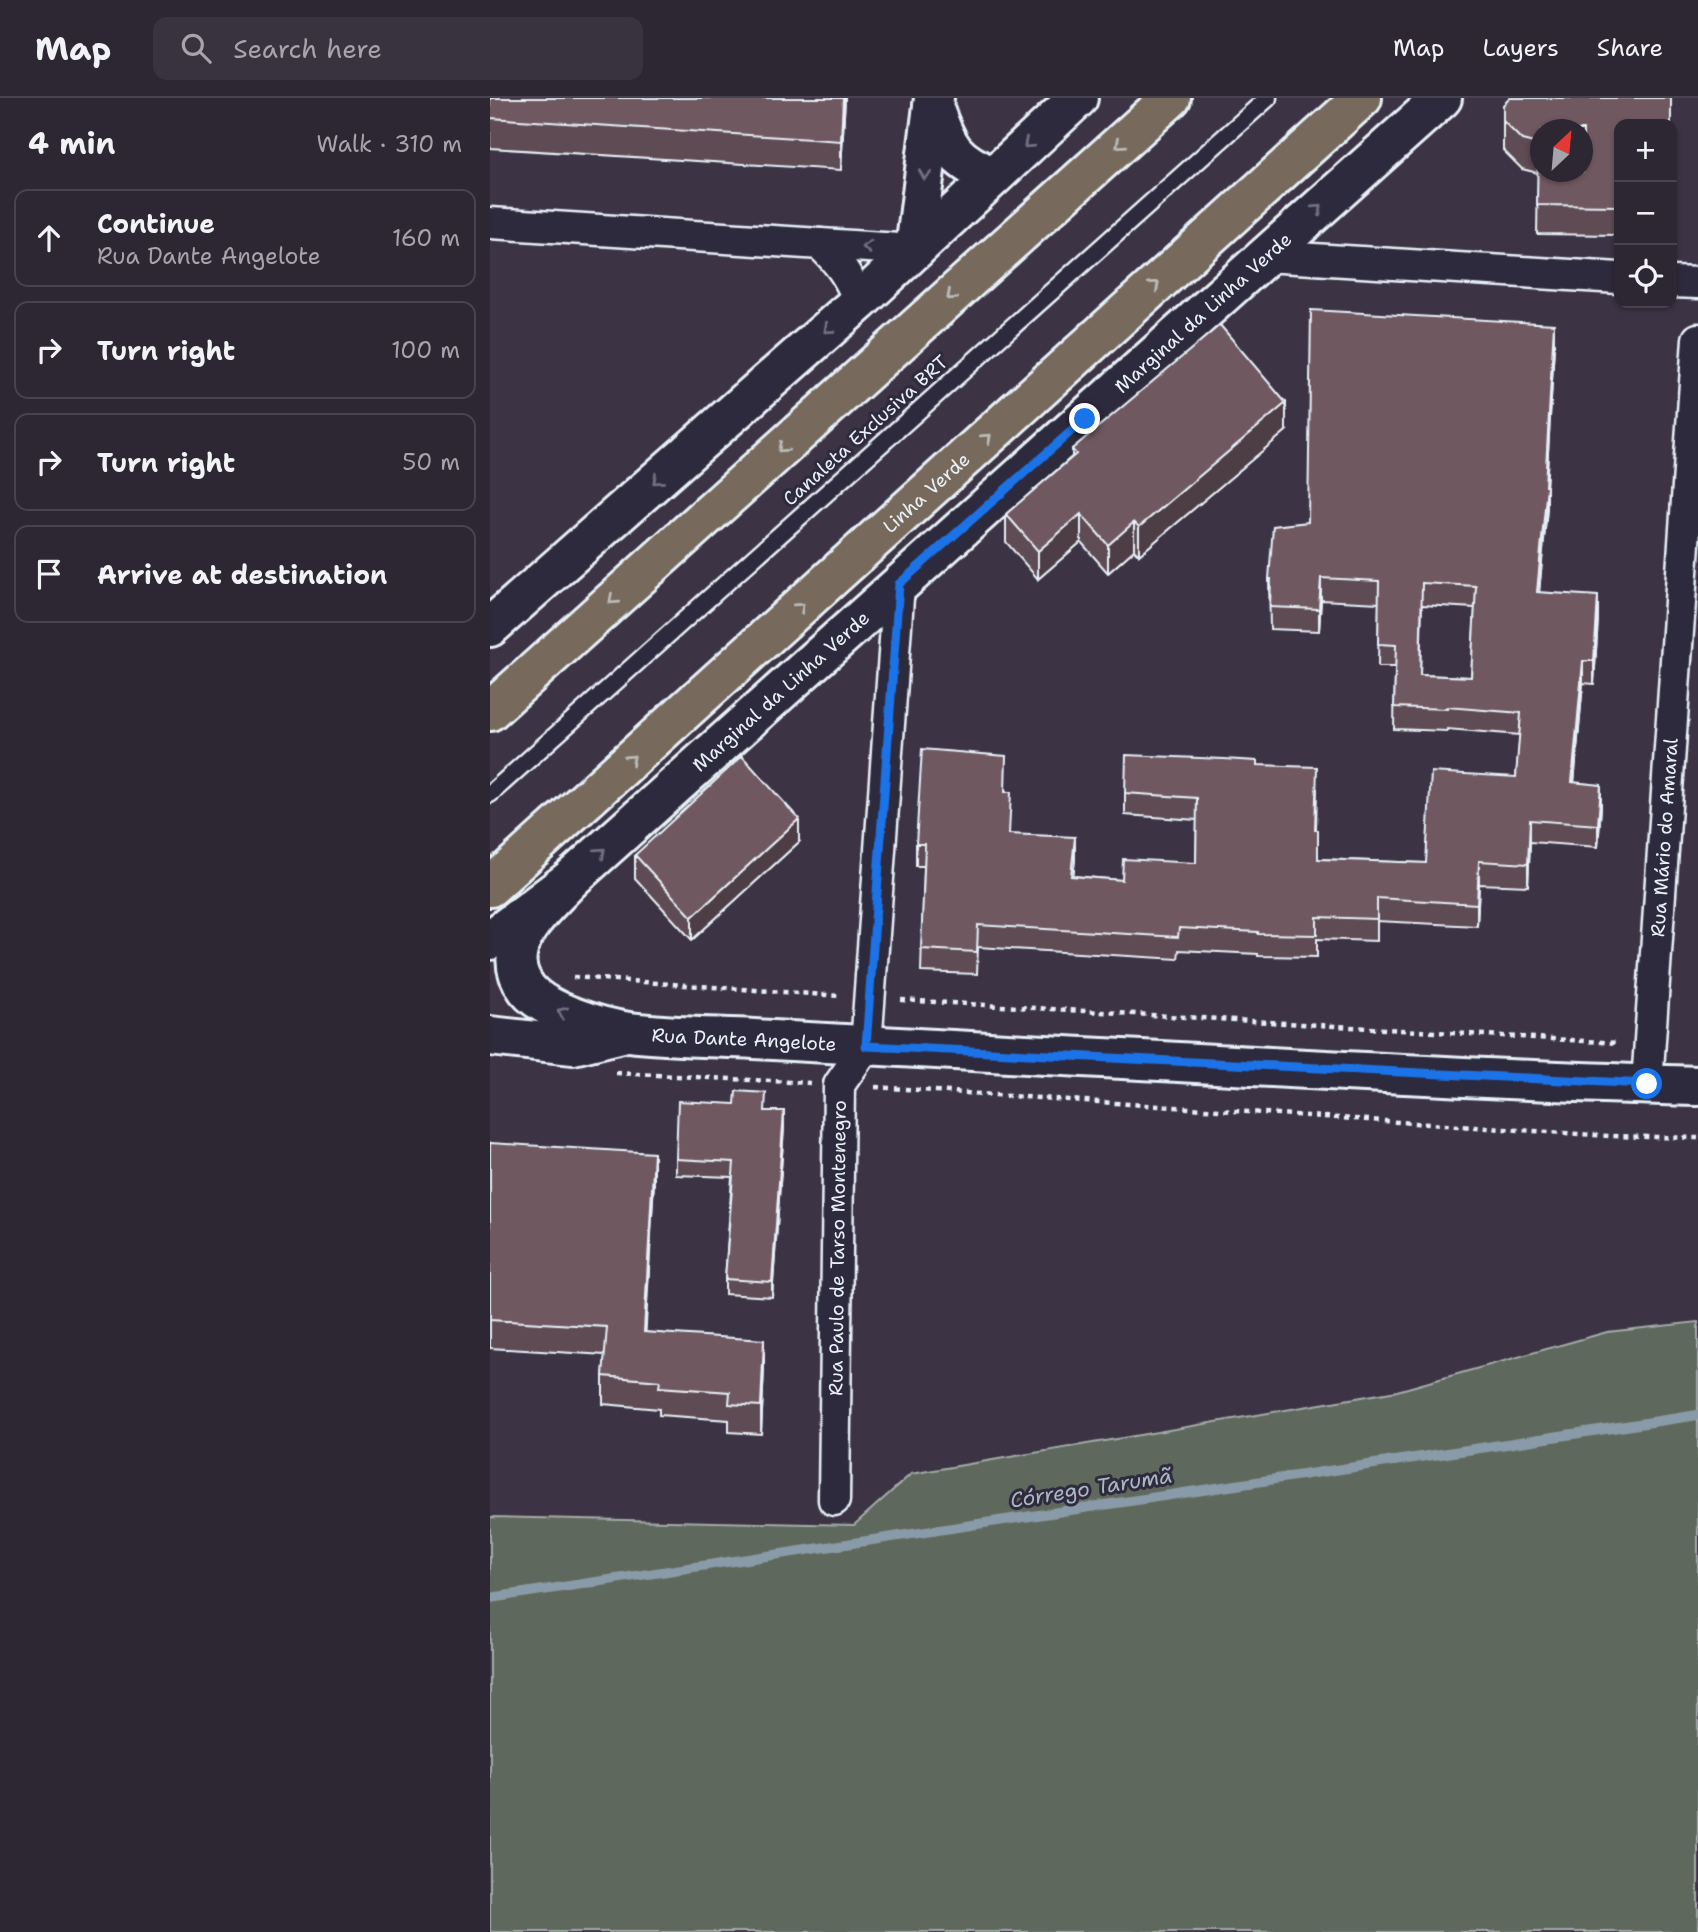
<!DOCTYPE html>
<meta charset="utf-8">
<style>
body{margin:0;font-family:"Shantell Sans",sans-serif;background:#39323f;color:#f1f3f6}
.controls{position:absolute;right:21px;top:21px;display:grid;overflow:hidden;border-radius:14px;box-shadow:0 2px 5px #0004}
.controls button{width:63px;height:63px;display:grid;place-items:center;padding:0;border:0;border-bottom:2px solid #48434e;background:#2d2633;color:#f1f3f6;font:35px sans-serif}
.compass{position:absolute;left:1040px;top:21px;width:63px;height:63px;border-radius:50%;background:#2d2633;box-shadow:0 2px 5px #0004;rotate:26deg}
.stop{position:absolute;width:21px;height:21px;margin:-16px;border:5px solid #1a73e8;border-radius:50%;background:#fff}
.stop.end{background:#1a73e8;border-color:#fff;box-shadow:0 2px 7px #0008}
.list{margin:0;padding:0;list-style:none}
h2{display:flex;justify-content:space-between;align-items:center;height:91px;margin:0;padding:0 28px;font-size:30px}
h2 small{font-size:23px;font-weight:400;color:#a7a5ac}
.list li{display:grid;grid-template-columns:46px 1fr auto;gap:21px;align-items:center;box-sizing:border-box;height:98px;margin:0 14px 14px;padding:0 14px;border:2px solid #48434e;border-radius:14px}
.list b{display:block;font-size:26px;white-space:nowrap}
.list p{margin:0;font-size:23px;white-space:nowrap;color:#a7a5ac}
.list em{font-size:23px;font-style:normal;color:#a7a5ac}
.icon{flex:none;width:38px;height:38px;fill:none;stroke:currentColor;stroke-width:2;stroke-linecap:round;stroke-linejoin:round}
.map{position:relative;flex:none;width:1208px;height:1834px;overflow:hidden}
header{display:flex;align-items:center;gap:42px;box-sizing:border-box;height:98px;padding:0 35px;background:#2d2633;border-bottom:2px solid #48434e}
header strong{font-size:33px}
nav{display:flex;gap:38px;margin-inline-start:auto;font-size:24px}
.search{width:490px;height:63px;background:#39323f;display:flex;align-items:center;gap:18px;box-sizing:border-box;padding:0 24px;border-radius:14px;color:#a7a5ac;font-size:26px}
main{display:flex}
aside{flex:1;background:#2d2633}
.map>svg:first-child{display:block}
</style>
<header>
<strong>Map</strong>
<div class="search"><svg class="icon" aria-label="search" viewBox="0 0 24 24"><circle cx="10" cy="10" r="6"/><path d="M15 15l6 6"/></svg>Search here</div>
<nav><a>Map</a><a>Layers</a><a>Share</a></nav>
</header>
<main>
<aside>
<h2>4 min<small>Walk · 310 m</small></h2>
<ul class="list">
<li><svg class="icon" aria-label="ahead" viewBox="0 0 24 24"><path d="M12 20V5M6 11l6-6 6 6"/></svg><div><b>Continue</b><p>Rua Dante Angelote</p></div><em>160 m</em></li>
<li><svg class="icon" aria-label="right" viewBox="0 0 24 24"><path d="M7 20v-9h11M14 6l5 5-5 5"/></svg><div><b>Turn right</b></div><em>100 m</em></li>
<li><svg class="icon" aria-label="right" viewBox="0 0 24 24"><path d="M7 20v-9h11M14 6l5 5-5 5"/></svg><div><b>Turn right</b></div><em>50 m</em></li>
<li><svg class="icon" aria-label="arrive" viewBox="0 0 24 24"><path d="M6 21V4h12l-3 4 3 4H6"/></svg><div><b>Arrive at destination</b></div></li>
</ul>
</aside>
<div class="map">
<svg width="1208" height="1834" viewBox="0 0 1208 1834">
<rect width="100%" height="100%" fill="#3c3344"/>
<filter id="ink" filterUnits="userSpaceOnUse"><feTurbulence type="fractalNoise" baseFrequency=".0143" numOctaves="2"/><feDisplacementMap in="SourceGraphic" scale="14" xChannelSelector="R" yChannelSelector="G"/><feConvolveMatrix kernelMatrix="1 2 1 2 8 2 1 2 1" color-interpolation-filters="sRGB"/></filter>
<g filter="url(#ink)">
<path fill="#5f685c" stroke="#a4acaa" stroke-width="2" d="M 1208,1224 L 1208,1834 L 0,1834 L 0,1419 L 364,1427 L 421,1376 L 907,1293 L 1117,1234 Z"/>
<g fill="none" stroke-linecap="round" stroke-linejoin="round">
<path stroke="#899ba8" stroke-width="10" d="M 0,1500 L 1208,1317"/>
<defs>
<path id="lane" d="M 0,696 L 778,0"/>
<g id="street">
<path d="M 0,125 L 425,152"/>
<path d="M 330,146 C 349,164 360,179 369,204"/>
<path d="M 775,158 L 1129,180"/>
<path d="M 1182,184 L 1208,185"/>
<path id="s1" d="M 1157,986 L 1208,241"/>
<path id="s2" d="M 344,1402 L 349,987 L 376,948 L 409,486"/>
</g>
<g id="secondary">
<path d="M 443,9 C 458,49 462,61 502,78"/>
<path d="M 425,152 L 444,0"/>
<path d="M 0,529 L 369,204 L 588,0"/>
<path id="s3" d="M 81,781 C 54,811 5,848 37,891 C 55,914 111,930 139,934 C 180,939 223,939 264,941 C 361,947 458,952 555,957 C 772,968 990,982 1208,988"/>
<path id="s4" d="M 0,842 L 81,781 L 952,0"/>
<path d="M 0,938 L 83,947 L 132,935"/>
</g>
<g id="highway">
<path d="M 0,613 L 681,0"/>
<path id="s5" d="M 0,789 L 872,0"/>
</g>
</defs>
<use href="#lane" stroke="#e8f1f8" stroke-width="21"/>
<use href="#street" stroke="#e8f1f8" stroke-width="35"/>
<use href="#secondary" stroke="#e8f1f8" stroke-width="44"/>
<use href="#highway" stroke="#e8f1f8" stroke-width="44"/>
<g stroke="#e8f1f8" stroke-width="4.5" stroke-dasharray="5 5" stroke-linecap="butt">
<path d="M 83,879 L 350,898"/>
<path d="M 411,902 L 1129,945"/>
<path d="M 126,975 L 320,985"/>
<path d="M 385,989 L 1119,1038 L 1208,1040"/>
</g>
<use href="#lane" stroke="#2f2a3d" stroke-width="16"/>
<use href="#street" stroke="#2f2a3d" stroke-width="30"/>
<use href="#secondary" stroke="#2f2a3d" stroke-width="38"/>
<use href="#highway" stroke="#77695c" stroke-width="38"/>
</g>
<g fill="#5f4c53" stroke="#e8f1f8" stroke-width="2" fill-rule="evenodd">
<path d="M 0,0 L 355,0 L 351,72 L 0,50 Z"/>
<path d="M 1013,23 L 1129,26 L 1129,137 L 1047,136 L 1048,75 L 1032,71 L 1013,52 Z"/>
<path d="M 1064,248 L 1056,388 L 1057,410 L 1049,494 L 1108,520 L 1104,586 L 1093,585 L 1084,685 L 1111,709 L 1108,749 L 1040,744 L 1038,788 L 989,786 L 987,828 L 887,823 L 887,843 L 827,841 L 827,859 L 768,858 L 768,856 L 689,852 L 688,861 L 488,849 L 487,876 L 431,874 L 434,768 L 426,768 L 426,746 L 520,736 L 585,761 L 583,778 L 632,782 L 706,765 L 707,722 L 635,717 L 635,695 L 767,667 L 827,691 L 826,732 L 828,761 L 936,765 L 1026,679 L 1030,637 L 957,631 L 957,633 L 904,631 L 905,569 L 888,569 L 889,505 L 831,502 L 829,533 L 780,531 L 779,481 L 818,424 ZM 932,507 L 985,510 L 981,579 L 930,577 Z"/>
<path d="M 796,333 L 649,457 L 644,452 L 618,475 L 591,444 L 548,481 L 516,444 L 516,416 L 582,359 L 582,351 Z"/>
<path d="M 309,744 L 202,842 L 145,780 L 145,757 Z"/>
<path d="M 276,1013 L 294,1029 L 282,1199 L 235,1196 L 235,1181 L 242,1079 L 186,1077 L 186,1061 Z"/>
<path d="M 0,1045 L 164,1083 L 155,1234 L 274,1269 L 271,1336 L 239,1334 L 239,1322 L 169,1317 L 169,1311 L 113,1306 L 113,1278 L 115,1257 L 0,1250 Z"/>
</g>
<g fill="#4e3e44" stroke="#e8f1f8" stroke-width="2">
<path d="M 353,0 L 355,0 L 351,72 L 351,43 Z"/>
<path d="M 1064,226 L 1064,248 L 1055,410 L 1055,388 Z"/>
<path d="M 796,305 L 796,333 L 649,457 L 649,429 Z"/>
<path d="M 1057,388 L 1057,410 L 1047,516 L 1047,494 Z"/>
<path d="M 591,416 L 591,444 L 548,481 L 548,453 Z"/>
<path d="M 644,424 L 644,452 L 618,475 L 618,447 Z"/>
<path d="M 831,480 L 831,502 L 829,533 L 829,511 Z"/>
<path d="M 1108,498 L 1108,520 L 1104,586 L 1104,563 Z"/>
<path d="M 1093,563 L 1093,585 L 1082,707 L 1082,684 Z"/>
<path d="M 1111,687 L 1111,709 L 1108,749 L 1108,727 Z"/>
<path d="M 309,721 L 309,744 L 202,842 L 202,819 Z"/>
<path d="M 1040,722 L 1040,744 L 1038,788 L 1038,766 Z"/>
<path d="M 585,739 L 585,761 L 581,800 L 581,778 Z"/>
<path d="M 989,763 L 989,786 L 987,828 L 987,806 Z"/>
<path d="M 294,1013 L 294,1029 L 282,1199 L 282,1184 Z"/>
<path d="M 164,1055 L 164,1083 L 154,1262 L 154,1234 Z"/>
<path d="M 274,1242 L 274,1269 L 271,1336 L 271,1308 Z"/>
</g>
<g fill="#6f5861" stroke="#e8f1f8" stroke-width="2" fill-rule="evenodd">
<path d="M 0,0 L 353,0 L 351,43 L 0,20 Z"/>
<path d="M 1020,0 L 1181,0 L 1181,26 L 1129,26 L 1129,108 L 1047,107 L 1048,46 L 1032,42 L 1013,23 L 1013,7 ZM 1051,32 L 1093,32 L 1093,74 L 1051,74 Z"/>
<path d="M 821,212 L 1064,226 L 1055,388 L 1057,388 L 1047,494 L 1108,498 L 1104,563 L 1093,563 L 1082,684 L 1111,687 L 1108,727 L 1040,722 L 1038,766 L 989,763 L 987,806 L 887,800 L 887,821 L 827,819 L 827,837 L 768,836 L 768,834 L 689,830 L 688,839 L 488,827 L 487,854 L 431,851 L 435,746 L 426,746 L 432,651 L 516,658 L 515,694 L 521,694 L 519,736 L 585,739 L 581,778 L 632,782 L 633,761 L 706,765 L 707,700 L 635,695 L 636,657 L 734,661 L 767,663 L 767,667 L 827,669 L 825,732 L 828,732 L 828,761 L 936,765 L 941,674 L 1026,679 L 1031,615 L 957,609 L 957,611 L 904,609 L 906,547 L 888,546 L 889,483 L 831,480 L 829,511 L 780,509 L 781,481 L 779,481 L 783,428 L 818,424 ZM 932,485 L 986,488 L 981,579 L 930,577 Z"/>
<path d="M 730,227 L 796,305 L 649,429 L 644,424 L 618,447 L 591,416 L 548,453 L 516,416 L 586,356 L 582,351 Z"/>
<path d="M 252,658 L 309,721 L 202,819 L 145,757 Z"/>
<path d="M 246,993 L 276,995 L 275,1013 L 294,1013 L 282,1184 L 235,1181 L 244,1064 L 186,1061 L 188,1003 L 245,1006 Z"/>
<path d="M 0,1045 L 164,1055 L 154,1234 L 274,1242 L 271,1308 L 239,1306 L 240,1294 L 169,1289 L 170,1283 L 113,1278 L 117,1229 L 0,1222 Z"/>
</g>
<defs><path id="oneway-chevron" d="M-2-3.5L2.5 0L-2 3.5" fill="none" stroke-width="1.6" stroke-linecap="round" stroke-linejoin="round" transform="scale(1.75)"/></defs>
<g stroke="#70707e">
<use href="#oneway-chevron" transform="translate(538 46) rotate(138)"/>
<use href="#oneway-chevron" transform="translate(435 77) rotate(97)"/>
<use href="#oneway-chevron" transform="translate(828 111) rotate(-42)"/>
<use href="#oneway-chevron" transform="translate(377 149) rotate(-176)"/>
<use href="#oneway-chevron" transform="translate(338 231) rotate(139)"/>
<use href="#oneway-chevron" transform="translate(167 382) rotate(139)"/>
<use href="#oneway-chevron" transform="translate(111 754) rotate(-42)"/>
<use href="#oneway-chevron" transform="translate(72 914) rotate(-156)"/>
</g>
<g stroke="#bbbbba">
<use href="#oneway-chevron" transform="translate(630 46) rotate(138)"/>
<use href="#oneway-chevron" transform="translate(665 187) rotate(-42)"/>
<use href="#oneway-chevron" transform="translate(461 198) rotate(138)"/>
<use href="#oneway-chevron" transform="translate(497 340) rotate(-42)"/>
<use href="#oneway-chevron" transform="translate(292 350) rotate(138)"/>
<use href="#oneway-chevron" transform="translate(123 502) rotate(138)"/>
<use href="#oneway-chevron" transform="translate(310 509) rotate(-42)"/>
<use href="#oneway-chevron" transform="translate(141 661) rotate(-42)"/>
</g>
</g>
<g fill="none" stroke-linecap="round" stroke-linejoin="round" filter="url(#ink)">
<path stroke="#1a73e8" stroke-width="9" d="M 595,321 L 409,486 L 376,948 L 1157,986"/>
</g>
<g text-anchor="middle" stroke-width="6" stroke-linejoin="round" paint-order="stroke">
<g font-size="19" fill="#e8f1f8" stroke="#2f2a3d">
<text dy="7" stroke="none"><textPath href="#s4" startOffset="950">Marginal da Linha Verde</textPath></text>
<text transform="translate(375 332) rotate(-42)" y="7">Canaleta Exclusiva BRT</text>
<text dy="7" stroke="none"><textPath href="#s5" startOffset="588">Linha Verde</textPath></text>
<text dy="7" stroke="none"><textPath href="#s4" startOffset="383">Marginal da Linha Verde</textPath></text>
<text dy="7" stroke="none"><textPath href="#s1" startOffset="247">Rua Mário do Amaral</textPath></text>
<text dy="7" stroke="none"><textPath href="#s3" startOffset="359">Rua Dante Angelote</textPath></text>
<text dy="7" stroke="none"><textPath href="#s2" startOffset="252">Rua Paulo de Tarso Montenegro</textPath></text>
</g>
<g font-size="21" font-style="italic" fill="#a9b8c3" stroke="#2f2a3d">
<text transform="translate(601 1390) rotate(-9)" y="7">Córrego Tarumã</text>
</g>
</g>
</svg>
<div class="controls">
<button>+</button>
<button>−</button>
<button><svg class="icon" aria-label="locate" viewBox="0 0 24 24"><circle cx="12" cy="12" r="6"/><path d="M12 2v4M12 18v4M2 12h4M18 12h4"/></svg></button>
</div>
<svg class="compass" viewBox="-18 -18 36 36"><path d="M0-13l5 13h-10z" fill="#e53935"/><path d="M0 13l5-13h-10z" fill="#a7a5ac"/></svg>
<div class="stop" style="left:1157px;top:986px"></div>
<div class="stop end" style="left:595px;top:321px"></div>
</div>
</main>
